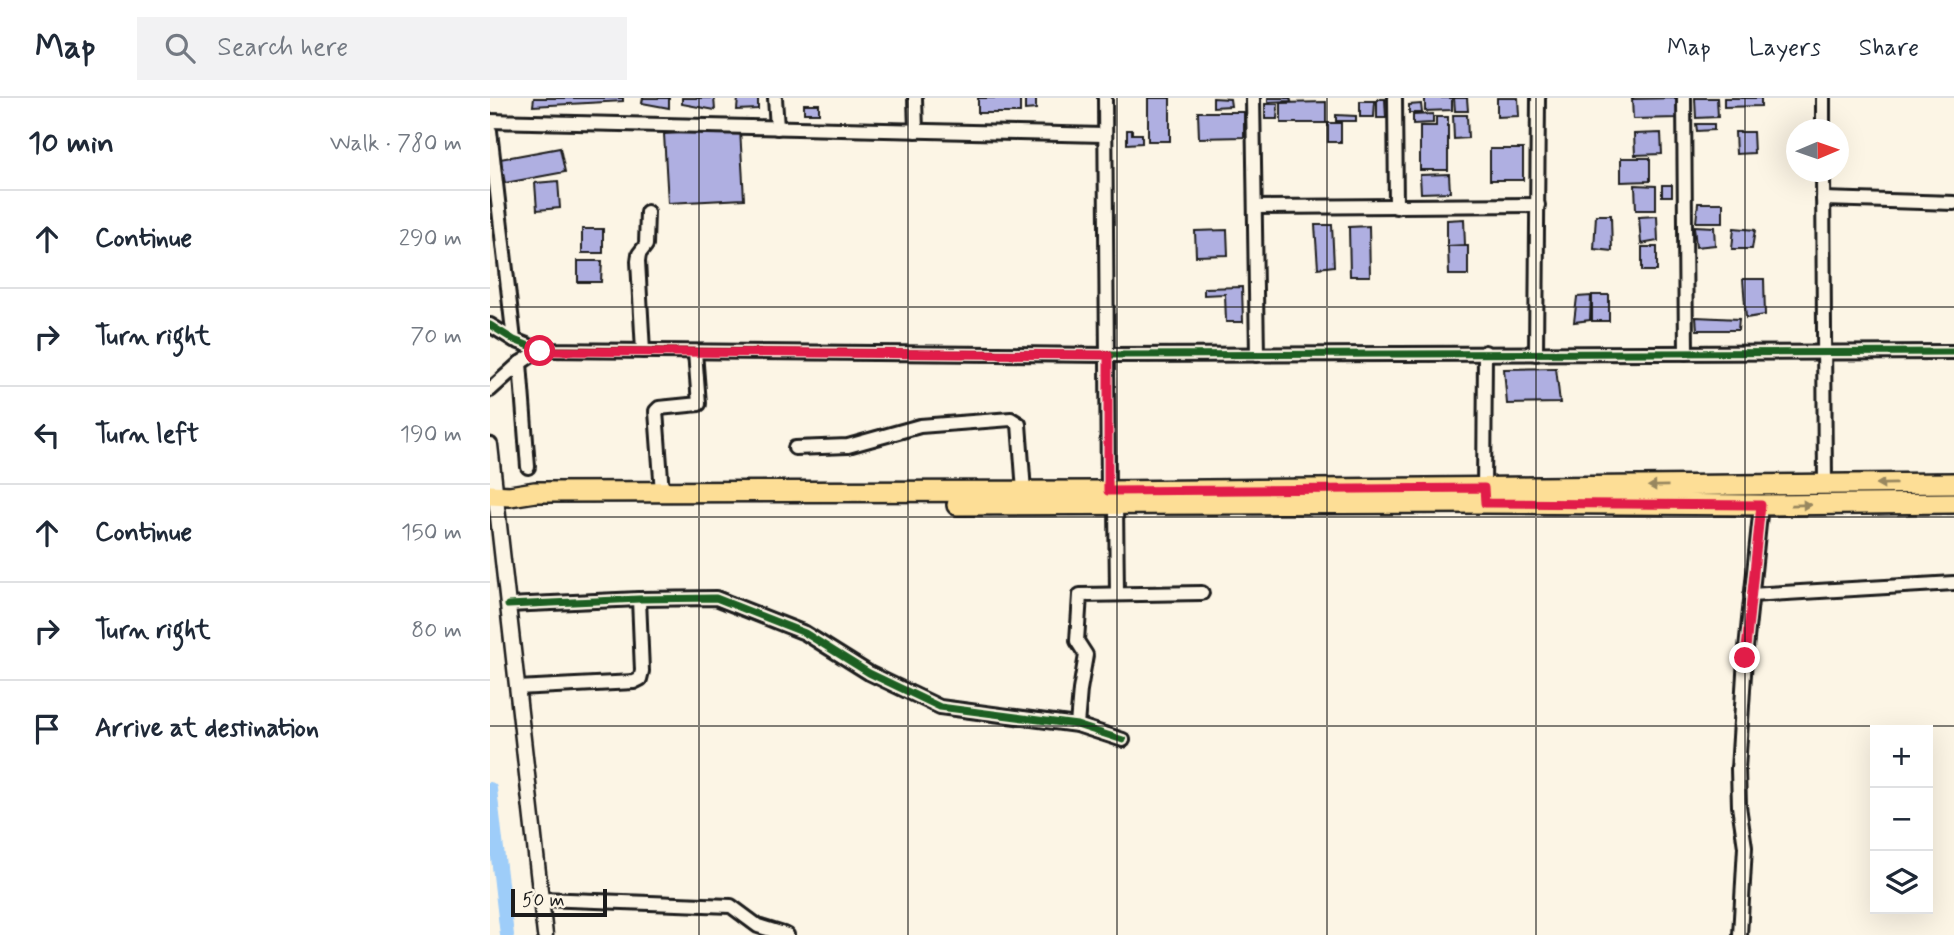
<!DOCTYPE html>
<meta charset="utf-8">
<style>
body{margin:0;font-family:Mynerve,sans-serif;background:#f2f2f3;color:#1f2937}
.controls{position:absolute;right:21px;bottom:21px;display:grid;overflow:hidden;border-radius:0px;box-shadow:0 7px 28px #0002}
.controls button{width:63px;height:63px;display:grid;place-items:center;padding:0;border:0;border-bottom:2px solid #e0e1e3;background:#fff;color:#1f2937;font:35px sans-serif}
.compass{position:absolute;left:1296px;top:21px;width:63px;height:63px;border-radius:50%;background:#fff;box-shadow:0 7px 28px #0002;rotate:88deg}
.scale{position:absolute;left:21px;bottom:18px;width:96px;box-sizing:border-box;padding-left:7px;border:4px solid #1c1c1c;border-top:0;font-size:19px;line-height:24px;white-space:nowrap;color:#1c1c1c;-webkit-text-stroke:5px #fcf5e5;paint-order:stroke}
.stop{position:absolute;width:21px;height:21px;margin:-16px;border:5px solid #e11d48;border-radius:50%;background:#fff}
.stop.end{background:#e11d48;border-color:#fff;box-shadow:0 2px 7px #0008}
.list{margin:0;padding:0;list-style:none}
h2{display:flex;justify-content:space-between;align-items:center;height:91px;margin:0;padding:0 28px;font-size:30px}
h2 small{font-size:23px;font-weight:400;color:#747a83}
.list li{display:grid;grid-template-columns:46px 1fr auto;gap:21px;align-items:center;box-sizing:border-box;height:98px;padding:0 28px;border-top:2px solid #e0e1e3}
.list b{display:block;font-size:26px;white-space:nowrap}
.list em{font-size:23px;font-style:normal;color:#747a83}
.icon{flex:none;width:38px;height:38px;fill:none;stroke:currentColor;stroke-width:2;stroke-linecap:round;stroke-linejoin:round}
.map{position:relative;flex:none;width:1464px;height:837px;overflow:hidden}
header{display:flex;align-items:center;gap:42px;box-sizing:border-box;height:98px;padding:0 35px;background:#fff;border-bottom:2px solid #e0e1e3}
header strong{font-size:33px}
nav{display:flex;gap:38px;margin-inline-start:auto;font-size:24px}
.search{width:490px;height:63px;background:#f2f2f3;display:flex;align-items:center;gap:18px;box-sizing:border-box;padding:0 24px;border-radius:0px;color:#747a83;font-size:26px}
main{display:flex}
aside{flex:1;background:#fff}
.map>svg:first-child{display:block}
</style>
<header>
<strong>Map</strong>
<div class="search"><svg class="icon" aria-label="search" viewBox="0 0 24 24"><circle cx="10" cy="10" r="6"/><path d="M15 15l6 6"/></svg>Search here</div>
<nav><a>Map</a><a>Layers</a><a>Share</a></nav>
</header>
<main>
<aside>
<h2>10 min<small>Walk · 780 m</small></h2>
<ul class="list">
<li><svg class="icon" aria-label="ahead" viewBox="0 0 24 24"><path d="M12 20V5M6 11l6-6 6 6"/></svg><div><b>Continue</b></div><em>290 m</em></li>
<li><svg class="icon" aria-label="right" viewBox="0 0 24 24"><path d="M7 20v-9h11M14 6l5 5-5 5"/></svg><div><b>Turn right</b></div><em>70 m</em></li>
<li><svg class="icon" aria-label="left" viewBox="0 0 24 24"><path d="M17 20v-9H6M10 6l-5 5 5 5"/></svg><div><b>Turn left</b></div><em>190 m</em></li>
<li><svg class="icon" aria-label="ahead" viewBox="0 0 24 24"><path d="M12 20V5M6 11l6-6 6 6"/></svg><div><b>Continue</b></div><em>150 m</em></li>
<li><svg class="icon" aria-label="right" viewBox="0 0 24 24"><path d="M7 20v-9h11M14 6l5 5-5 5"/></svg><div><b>Turn right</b></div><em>80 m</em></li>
<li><svg class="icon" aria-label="arrive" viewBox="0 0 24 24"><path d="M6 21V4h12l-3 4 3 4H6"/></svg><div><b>Arrive at destination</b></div></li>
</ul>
</aside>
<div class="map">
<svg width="1464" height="837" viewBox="0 0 1464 837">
<rect width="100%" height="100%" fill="#fcf5e5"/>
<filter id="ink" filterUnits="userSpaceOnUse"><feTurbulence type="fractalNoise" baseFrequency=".0143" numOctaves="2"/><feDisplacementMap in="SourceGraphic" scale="14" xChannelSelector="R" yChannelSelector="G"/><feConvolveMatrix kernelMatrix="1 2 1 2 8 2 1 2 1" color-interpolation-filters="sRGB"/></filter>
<g filter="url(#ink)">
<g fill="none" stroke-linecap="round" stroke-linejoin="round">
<path stroke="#9ecdf9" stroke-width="14" d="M 0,691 L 17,837"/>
</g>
<g fill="#afafe1" stroke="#1c1c1c" stroke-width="2">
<path d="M 44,0 L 133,0 L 133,3 L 43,8 Z"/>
<path d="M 153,0 L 179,0 L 179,10 L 152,5 Z"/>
<path d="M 192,0 L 224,0 L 225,12 L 192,6 Z"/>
<path d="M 248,0 L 268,0 L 268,11 L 247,12 Z"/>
<rect x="488" y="0" width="42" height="15"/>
<path d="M 535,0 L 546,0 L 546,11 L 535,12 Z"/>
<rect x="658" y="0" width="22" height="43"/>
<path d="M 723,0 L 740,1 L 741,8 L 723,9 Z"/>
<path d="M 778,0 L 800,0 L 801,3 L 778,4 Z"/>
<path d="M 935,0 L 962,0 L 962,12 L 935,13 Z"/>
<path d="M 964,0 L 977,0 L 978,13 L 965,13 Z"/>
<path d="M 1007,0 L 1028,0 L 1029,18 L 1007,19 Z"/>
<path d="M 1188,0 L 1189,20 L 1143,21 L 1142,1 Z"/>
<path d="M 1205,0 L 1227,0 L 1228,19 L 1206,20 Z"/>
<path d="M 1234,0 L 1271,0 L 1271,8 L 1234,9 Z"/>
<path d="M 887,1 L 895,1 L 896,20 L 887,20 Z"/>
<path d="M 870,3 L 885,3 L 884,19 L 870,19 Z"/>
<path d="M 836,4 L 836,25 L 791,25 L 791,5 Z"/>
<rect x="314" y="6" width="15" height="9"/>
<path d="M 775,6 L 788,6 L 787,21 L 775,21 Z"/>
<path d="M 931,6 L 932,15 L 919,15 L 919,7 Z"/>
<path d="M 708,14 L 754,14 L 754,39 L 709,40 Z"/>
<path d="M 943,16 L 943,25 L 923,26 L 923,17 Z"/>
<path d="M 846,17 L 866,18 L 866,23 L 846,23 Z"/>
<path d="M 963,17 L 977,17 L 978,40 L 964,41 Z"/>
<path d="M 946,19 L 958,19 L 958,72 L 930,72 L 930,28 L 946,28 Z"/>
<rect x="838" y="25" width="13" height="19"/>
<path d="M 1206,26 L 1224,26 L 1224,32 L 1207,33 Z"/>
<path d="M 250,31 L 254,101 L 178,105 L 174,36 Z"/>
<path d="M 637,32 L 642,32 L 642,36 L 652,36 L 652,45 L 637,46 Z"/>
<path d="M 1245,34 L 1263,34 L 1264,55 L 1246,56 Z"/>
<path d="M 1171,35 L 1172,56 L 1145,57 L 1144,36 Z"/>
<path d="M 70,50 L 75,74 L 15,85 L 10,61 Z"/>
<rect x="1000" y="51" width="33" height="31"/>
<path d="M 1131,60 L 1160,60 L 1160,83 L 1131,84 Z"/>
<path d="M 959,76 L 960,94 L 931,95 L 930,77 Z"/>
<path d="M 68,83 L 70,110 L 47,112 L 45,85 Z"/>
<path d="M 1145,87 L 1166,88 L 1166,112 L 1146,112 Z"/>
<rect x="1172" y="87" width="10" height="11"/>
<path d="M 1208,105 L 1233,105 L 1233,124 L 1206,124 Z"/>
<path d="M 1106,117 L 1121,117 L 1122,153 L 1104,151 Z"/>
<path d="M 1167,118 L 1168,143 L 1151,146 L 1149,119 Z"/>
<path d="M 974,121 L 975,147 L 957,148 L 957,122 Z"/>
<path d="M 825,127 L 842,127 L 844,168 L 828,170 Z"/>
<path d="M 879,128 L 880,178 L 860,178 L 859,129 Z"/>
<path d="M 1204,128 L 1224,129 L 1225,147 L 1206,149 Z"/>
<path d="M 1244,130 L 1265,132 L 1262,151 L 1242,151 Z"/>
<rect x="92" y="131" width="21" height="24"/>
<path d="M 737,132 L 738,157 L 706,158 L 705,133 Z"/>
<path d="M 958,148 L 978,148 L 978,177 L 959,177 Z"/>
<rect x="1152" y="149" width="15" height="24"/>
<path d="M 88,163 L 112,163 L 111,184 L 88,184 Z"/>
<path d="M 1253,181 L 1274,181 L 1275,217 L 1256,220 Z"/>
<path d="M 752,189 L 753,224 L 736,224 L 735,196 L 714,197 L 714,190 Z"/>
<rect x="1102" y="197" width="17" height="26"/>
<path d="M 1101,198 L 1100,222 L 1084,224 L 1087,199 Z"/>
<path d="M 1206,219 L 1249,221 L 1248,232 L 1207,232 Z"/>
<path d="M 1066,270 L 1070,305 L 1017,306 L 1014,271 Z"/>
</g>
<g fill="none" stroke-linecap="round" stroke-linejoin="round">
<defs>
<g id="minor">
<path d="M 285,0 L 287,30"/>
<path d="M 425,0 L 426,33"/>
<path d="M 615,0 L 618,393"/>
<path d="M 763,0 L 767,257"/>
<path d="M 905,0 L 906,109"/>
<path d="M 1194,0 L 1196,255"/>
<path d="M 1333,0 L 1333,32"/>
<path d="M 0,23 L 614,37"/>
<path d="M 0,33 L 24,242"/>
<path d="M 1333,74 L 1335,387"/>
<path d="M 1333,101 L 1464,105"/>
<path d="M 766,109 L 1048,107"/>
<path d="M 0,227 L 24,242 L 50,252 L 618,257 L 1464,254"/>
<path d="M 153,253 L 148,163 L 149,156 L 156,147 L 157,114"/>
<path d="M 1046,256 L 1048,0"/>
<path d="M 30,265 L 38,369"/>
<path d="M 0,292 L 30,265 L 50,252"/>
<path d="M 305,350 L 358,348 L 430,328 L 521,321 L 529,326 L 534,393"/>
<path d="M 172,394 L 166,313 L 169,310 L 209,306 L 205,254"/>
<path d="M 994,394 L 995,254"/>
<path d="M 626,407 L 627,496"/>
<path d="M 1261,497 L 1464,485"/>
<path d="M 18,507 L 149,501 L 226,500 L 315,535 L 379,575 L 450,609 L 587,627 L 633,642"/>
<path d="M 27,590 L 144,584 L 150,581 L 152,573 L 149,501"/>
<path d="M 587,627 L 590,592 L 596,557 L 587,543 L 590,497 L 712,495"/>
<path d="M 52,801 L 241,808 L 268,828 L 297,837"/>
<path d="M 1250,837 L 1255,749 L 1249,708 L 1248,671 L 1255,560 L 1271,407"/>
</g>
<path id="tertiary" d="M 0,347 L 55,837"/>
<g id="primary">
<path d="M 0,397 L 20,398 L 45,394 L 618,393 L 1464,385"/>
<path d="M 467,407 L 995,405 L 1271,407 L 1464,405"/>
</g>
</defs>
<use href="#minor" stroke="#1c1c1c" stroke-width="18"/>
<use href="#tertiary" stroke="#1c1c1c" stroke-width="19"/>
<use href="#primary" stroke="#1c1c1c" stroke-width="24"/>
<use href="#minor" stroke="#fcf5e5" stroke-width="12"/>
<use href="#tertiary" stroke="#fcf5e5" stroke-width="14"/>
<use href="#primary" stroke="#fdde96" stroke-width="19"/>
<defs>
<g id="cycleway">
<path d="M 0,227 L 24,242 L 50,252 L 618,257 L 1464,254"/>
<path d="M 18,507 L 149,501 L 226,500 L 315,535 L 379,575 L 450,609 L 587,627 L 633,642"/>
</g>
</defs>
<use href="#cycleway" stroke="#fcf5e5" stroke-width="11"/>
<use href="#cycleway" stroke="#1b5e20" stroke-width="7"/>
</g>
<defs><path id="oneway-solid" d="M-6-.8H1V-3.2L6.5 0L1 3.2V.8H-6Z" transform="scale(1.75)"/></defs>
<g fill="#98875f">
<use href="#oneway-solid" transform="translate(1396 386) rotate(179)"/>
<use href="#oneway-solid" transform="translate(1168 388) rotate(179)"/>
<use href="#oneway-solid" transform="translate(1311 407) rotate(-1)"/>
</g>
</g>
<g fill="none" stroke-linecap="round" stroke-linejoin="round" filter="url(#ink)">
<path stroke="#e11d48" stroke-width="9" d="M 50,253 L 618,257 L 618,393 L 994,390 L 995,405 L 1271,407 L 1255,560"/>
</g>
<path fill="none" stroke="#1c1c1c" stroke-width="2" stroke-opacity="0.55" d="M 209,0 L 209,837M 418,0 L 418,837M 627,0 L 627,837M 837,0 L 837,837M 1046,0 L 1046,837M 1255,0 L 1255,837M 0,209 L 1464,209M 0,419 L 1464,419M 0,628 L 1464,628"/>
</svg>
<div class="controls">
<button>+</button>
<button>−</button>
<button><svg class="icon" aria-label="layers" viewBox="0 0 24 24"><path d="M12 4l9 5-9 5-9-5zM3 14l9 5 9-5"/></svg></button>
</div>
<svg class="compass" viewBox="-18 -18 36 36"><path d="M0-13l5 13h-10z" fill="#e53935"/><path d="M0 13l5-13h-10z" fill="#747a83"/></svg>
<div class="scale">50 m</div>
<div class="stop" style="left:50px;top:253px"></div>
<div class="stop end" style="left:1255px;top:560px"></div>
</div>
</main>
